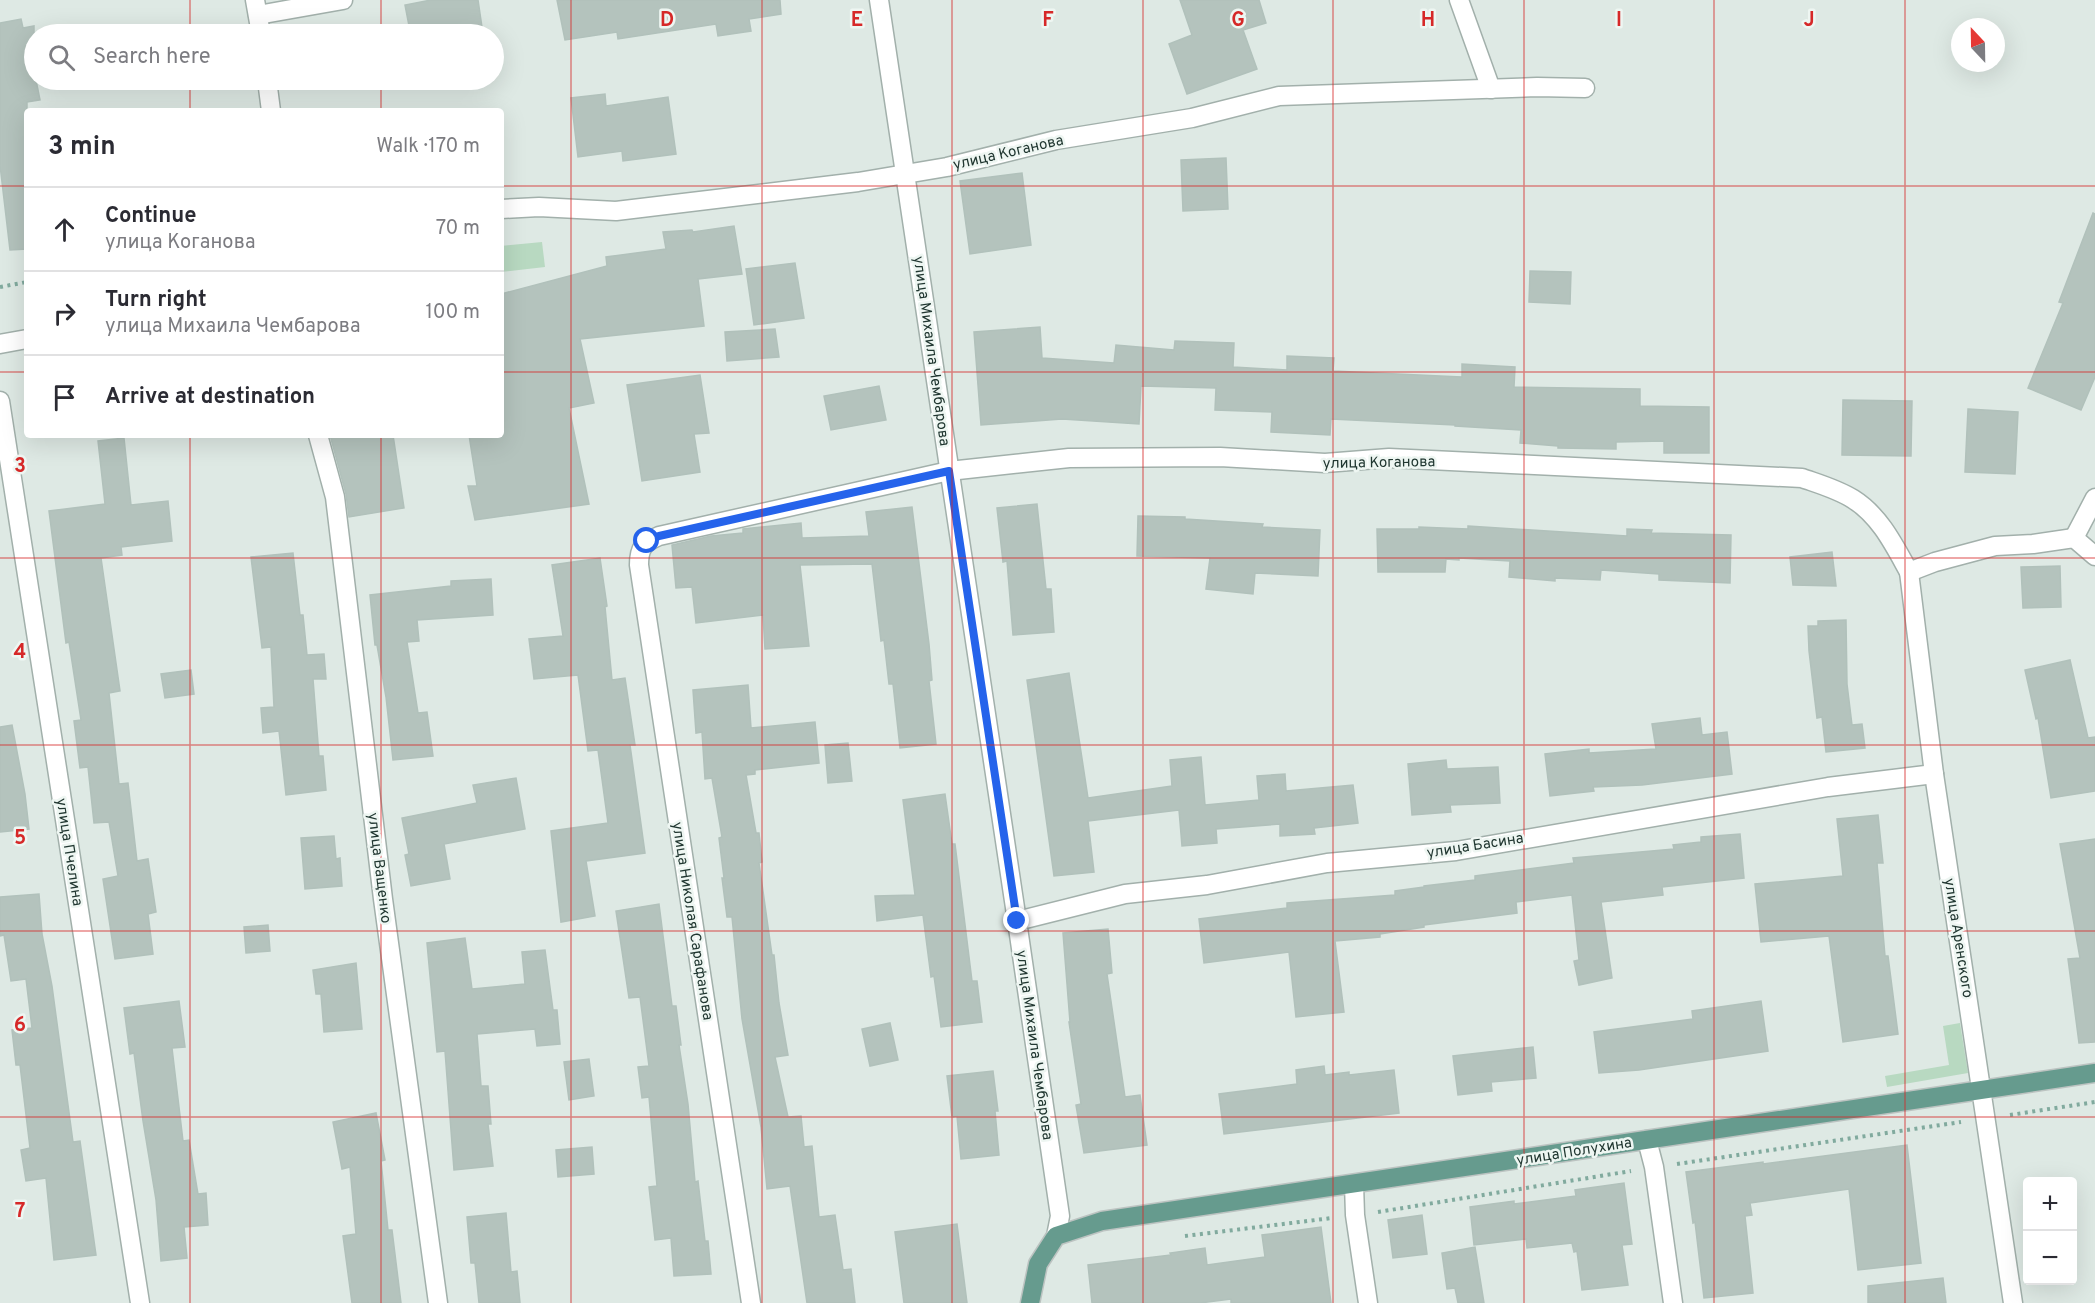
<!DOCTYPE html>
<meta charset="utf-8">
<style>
body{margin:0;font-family:Overpass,sans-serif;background:#f2f2f3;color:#2b2b33}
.controls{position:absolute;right:18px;bottom:18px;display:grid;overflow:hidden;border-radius:6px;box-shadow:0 6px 24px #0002}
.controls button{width:54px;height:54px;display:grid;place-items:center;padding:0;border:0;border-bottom:2px solid #e1e1e2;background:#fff;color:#2b2b33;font:30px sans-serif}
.compass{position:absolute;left:1951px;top:18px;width:54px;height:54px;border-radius:50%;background:#fff;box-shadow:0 6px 24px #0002;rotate:338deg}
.stop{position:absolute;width:18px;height:18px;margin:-14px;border:4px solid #2563eb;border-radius:50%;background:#fff}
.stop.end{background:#2563eb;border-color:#fff;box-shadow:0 2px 6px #0008}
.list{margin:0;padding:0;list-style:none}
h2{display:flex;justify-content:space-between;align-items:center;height:78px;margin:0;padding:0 24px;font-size:26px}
h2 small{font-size:20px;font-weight:400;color:#7c7c81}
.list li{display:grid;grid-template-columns:39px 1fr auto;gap:18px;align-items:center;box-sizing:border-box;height:84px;padding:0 24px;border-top:2px solid #e1e1e2}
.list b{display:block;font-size:22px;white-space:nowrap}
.list p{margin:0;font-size:20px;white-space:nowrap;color:#7c7c81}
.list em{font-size:20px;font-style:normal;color:#7c7c81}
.icon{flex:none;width:33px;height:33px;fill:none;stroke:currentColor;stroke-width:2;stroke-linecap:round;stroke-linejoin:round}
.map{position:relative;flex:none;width:2095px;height:1303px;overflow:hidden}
.search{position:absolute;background:#fff;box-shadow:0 6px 24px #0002;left:24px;top:24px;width:480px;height:66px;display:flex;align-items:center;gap:15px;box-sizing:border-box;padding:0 21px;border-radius:33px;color:#7c7c81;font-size:22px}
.panel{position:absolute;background:#fff;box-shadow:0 6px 24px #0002;left:24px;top:108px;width:480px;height:330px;border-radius:6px}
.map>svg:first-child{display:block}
</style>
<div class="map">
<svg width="2095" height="1303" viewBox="0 0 2095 1303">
<rect width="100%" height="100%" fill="#dee9e4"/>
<g fill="#b8d9c1">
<path d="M 542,242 L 545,267 L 501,272 L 501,246 Z"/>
<path d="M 1960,1023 L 1968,1073 L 1887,1087 L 1885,1076 L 1949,1065 L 1943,1026 Z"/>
</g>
<g fill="#b4c3bd" stroke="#b1c1bb" stroke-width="1.5">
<path d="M 431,0 L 478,0 L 483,34 L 439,34 L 438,26 L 410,31 L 405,5 Z"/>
<path d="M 557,0 L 780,0 L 781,14 L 749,19 L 751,31 L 718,36 L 716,24 L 618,39 L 617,32 L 565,40 Z"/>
<path d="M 1180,0 L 1259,0 L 1266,23 L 1243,30 L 1257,69 L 1187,94 L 1169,44 L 1192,35 Z"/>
<path d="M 21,19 L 23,28 L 34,26 L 34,80 L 36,80 L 40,100 L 27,102 L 27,249 L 10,250 L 0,165 L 0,23 Z"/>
<path d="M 605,94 L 606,106 L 668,97 L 676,154 L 623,161 L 622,151 L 578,157 L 571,98 Z"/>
<path d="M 1226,158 L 1228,209 L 1183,211 L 1181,160 Z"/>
<path d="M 1022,173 L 1031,245 L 970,254 L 960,181 Z"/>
<path d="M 2093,213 L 2095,214 L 2095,377 L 2081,410 L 2028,388 L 2063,303 L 2059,302 Z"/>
<path d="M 734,226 L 742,274 L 698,279 L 704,326 L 580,339 L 594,403 L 569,408 L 589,504 L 475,520 L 468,486 L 477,486 L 469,435 L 501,435 L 501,294 L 607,266 L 606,257 L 666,249 L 663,232 L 692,230 L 693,232 Z"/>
<path d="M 795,263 L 804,318 L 754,325 L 746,269 Z"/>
<path d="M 1530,271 L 1571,272 L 1570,304 L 1529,302 Z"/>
<path d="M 1040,327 L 1042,358 L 1114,363 L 1116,345 L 1174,350 L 1175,341 L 1234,343 L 1233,367 L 1287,370 L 1287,356 L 1334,358 L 1333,371 L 1462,377 L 1462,364 L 1515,367 L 1514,387 L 1640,389 L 1640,406 L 1709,407 L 1709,453 L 1664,453 L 1664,441 L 1616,442 L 1616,449 L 1558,448 L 1558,446 L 1520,443 L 1521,430 L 1455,426 L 1455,425 L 1331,419 L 1330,435 L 1271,432 L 1272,412 L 1215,410 L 1216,388 L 1141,386 L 1139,424 L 1062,419 L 981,425 L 974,332 Z"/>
<path d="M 775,329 L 779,357 L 727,361 L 725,332 Z"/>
<path d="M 700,375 L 709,433 L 694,434 L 700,472 L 642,481 L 627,385 Z"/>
<path d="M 879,386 L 886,420 L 831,430 L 824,396 Z"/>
<path d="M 1843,400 L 1912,401 L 1911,456 L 1842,455 Z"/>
<path d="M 1968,409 L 2018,412 L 2015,474 L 1965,472 Z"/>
<path d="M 330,435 L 393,435 L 404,508 L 349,517 L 346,494 Z"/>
<path d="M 124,438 L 131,505 L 168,501 L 172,541 L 121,547 L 122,555 L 101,558 L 120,691 L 109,693 L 119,784 L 128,783 L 137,861 L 148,859 L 156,912 L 148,914 L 153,954 L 115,959 L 103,879 L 118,876 L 109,822 L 94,823 L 88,767 L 80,768 L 74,721 L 81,720 L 69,642 L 66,643 L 49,511 L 105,504 L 98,441 Z"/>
<path d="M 1037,504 L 1046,589 L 1051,589 L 1054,632 L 1013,635 L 1007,561 L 1003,562 L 997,508 Z"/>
<path d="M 912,507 L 929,644 L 932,680 L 929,681 L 936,744 L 900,748 L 893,684 L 889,684 L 884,640 L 881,641 L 872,564 L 800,565 L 809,646 L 765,649 L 763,615 L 696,623 L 692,587 L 676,588 L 672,545 L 711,536 L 743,533 L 743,529 L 801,523 L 802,538 L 869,536 L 866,512 Z"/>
<path d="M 1138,516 L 1185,517 L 1185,519 L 1263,524 L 1262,527 L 1320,530 L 1318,576 L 1255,573 L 1253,594 L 1206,589 L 1210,558 L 1137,556 Z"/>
<path d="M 1468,526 L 1627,536 L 1627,529 L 1652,530 L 1651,533 L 1731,535 L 1730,583 L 1659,580 L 1659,574 L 1601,570 L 1600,580 L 1555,578 L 1555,581 L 1509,577 L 1510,561 L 1459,558 L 1459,560 L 1446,559 L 1445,572 L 1378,572 L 1377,529 L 1419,529 L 1419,527 L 1468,529 Z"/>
<path d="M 1832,552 L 1836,586 L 1793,585 L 1790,557 Z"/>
<path d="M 293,553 L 300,615 L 303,615 L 307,655 L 324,654 L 326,679 L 313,679 L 319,756 L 323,756 L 326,790 L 286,795 L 279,731 L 263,733 L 261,708 L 274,707 L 271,647 L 262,648 L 251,557 Z"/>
<path d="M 600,558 L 607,606 L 605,607 L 612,680 L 625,678 L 635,745 L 630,745 L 645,853 L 586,861 L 595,916 L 561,922 L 551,831 L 608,823 L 598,750 L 588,751 L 578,675 L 534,679 L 529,639 L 563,636 L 552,565 Z"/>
<path d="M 2060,566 L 2061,607 L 2023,608 L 2021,567 Z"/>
<path d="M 491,579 L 493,615 L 417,620 L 419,641 L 407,642 L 418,713 L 427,712 L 433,756 L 393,760 L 386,697 L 377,645 L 375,645 L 370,595 L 451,586 L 451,581 Z"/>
<path d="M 1846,620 L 1847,684 L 1852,725 L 1862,724 L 1865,748 L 1826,752 L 1822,717 L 1817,718 L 1809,651 L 1808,626 L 1818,626 L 1818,621 Z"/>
<path d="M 2070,660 L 2088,738 L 2095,737 L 2095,791 L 2051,798 L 2038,718 L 2036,719 L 2025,670 Z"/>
<path d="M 191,670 L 194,694 L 165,698 L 161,674 Z"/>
<path d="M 1069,673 L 1088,798 L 1172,786 L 1170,760 L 1201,757 L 1205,805 L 1259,800 L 1257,776 L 1285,774 L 1286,791 L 1353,785 L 1358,823 L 1314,828 L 1315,834 L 1280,836 L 1280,824 L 1216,829 L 1217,843 L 1182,846 L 1179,810 L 1088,821 L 1094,872 L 1054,876 L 1027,680 Z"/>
<path d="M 748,685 L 751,728 L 815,722 L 819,763 L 755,770 L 755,774 L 746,775 L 756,833 L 759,833 L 762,862 L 759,863 L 772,955 L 774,955 L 779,1003 L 788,1055 L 775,1057 L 788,1117 L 801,1116 L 804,1147 L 812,1146 L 819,1217 L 835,1215 L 843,1270 L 851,1269 L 855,1303 L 807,1303 L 790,1186 L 767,1189 L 761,1127 L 742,1019 L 732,917 L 727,917 L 722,878 L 724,878 L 719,838 L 722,837 L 712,778 L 705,779 L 702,732 L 696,733 L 693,690 Z"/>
<path d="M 1700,718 L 1702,735 L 1727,732 L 1732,774 L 1642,785 L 1593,787 L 1594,791 L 1550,796 L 1545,754 L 1589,749 L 1589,753 L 1656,749 L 1652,724 Z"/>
<path d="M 12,725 L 25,794 L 29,829 L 0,832 L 0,727 Z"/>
<path d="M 848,743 L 852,781 L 828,783 L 825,745 Z"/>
<path d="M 1446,760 L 1447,769 L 1498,767 L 1500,803 L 1450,805 L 1451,812 L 1412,815 L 1408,764 Z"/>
<path d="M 516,778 L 525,829 L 444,844 L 450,879 L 411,886 L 405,855 L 409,854 L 402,818 L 477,803 L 473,785 Z"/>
<path d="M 945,794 L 952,844 L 955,844 L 972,981 L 977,981 L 982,1022 L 941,1027 L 934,976 L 931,977 L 923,915 L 877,921 L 875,896 L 915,895 L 903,800 Z"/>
<path d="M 1878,815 L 1883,863 L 1877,863 L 1885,956 L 1888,956 L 1898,1034 L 1843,1042 L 1829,936 L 1761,942 L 1755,884 L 1843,876 L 1837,819 Z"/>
<path d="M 1740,834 L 1744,878 L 1662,887 L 1663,895 L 1601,902 L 1612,978 L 1579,985 L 1574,961 L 1579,960 L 1572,895 L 1516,902 L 1517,913 L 1424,925 L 1424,927 L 1380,934 L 1380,937 L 1335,941 L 1344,1012 L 1296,1017 L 1289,952 L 1204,963 L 1199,919 L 1287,908 L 1287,903 L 1395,895 L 1395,891 L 1424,887 L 1424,886 L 1475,880 L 1475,876 L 1574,863 L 1573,858 L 1674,849 L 1673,845 L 1701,842 L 1701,837 Z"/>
<path d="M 334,836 L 336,859 L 340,858 L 342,886 L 305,889 L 301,838 Z"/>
<path d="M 2095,839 L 2095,1042 L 2079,1043 L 2068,959 L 2080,958 L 2060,844 Z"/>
<path d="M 39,894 L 42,934 L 52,986 L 73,1142 L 80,1141 L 96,1255 L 54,1260 L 46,1178 L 26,1181 L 21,1150 L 30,1148 L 20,1065 L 16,1065 L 12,1030 L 32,1028 L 26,979 L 11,981 L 4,935 L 0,936 L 0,897 Z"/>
<path d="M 659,904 L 672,1006 L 676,1006 L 681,1045 L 679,1045 L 688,1104 L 695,1182 L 698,1181 L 705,1241 L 708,1241 L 711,1274 L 674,1276 L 671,1238 L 655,1240 L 649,1187 L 657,1186 L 649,1097 L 642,1098 L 638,1067 L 649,1066 L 640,997 L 629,998 L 616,911 Z"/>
<path d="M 268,925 L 270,951 L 246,953 L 244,927 Z"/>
<path d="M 1108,929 L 1112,973 L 1107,974 L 1125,1097 L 1140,1095 L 1147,1145 L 1084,1153 L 1076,1105 L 1081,1104 L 1069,1022 L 1070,1022 L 1063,933 Z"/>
<path d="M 465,938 L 472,989 L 525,984 L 522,952 L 545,950 L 553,1010 L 557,1010 L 560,1044 L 537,1046 L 535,1029 L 477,1034 L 481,1086 L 488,1086 L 491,1124 L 488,1124 L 493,1166 L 454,1170 L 445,1051 L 437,1052 L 427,943 Z"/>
<path d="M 356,963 L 362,1029 L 324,1032 L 321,994 L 316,994 L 313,970 Z"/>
<path d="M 179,1001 L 185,1047 L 172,1048 L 183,1141 L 189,1140 L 198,1194 L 206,1193 L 208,1225 L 184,1227 L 187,1258 L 161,1261 L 156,1200 L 143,1121 L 134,1053 L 130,1054 L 124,1008 Z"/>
<path d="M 1761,1001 L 1768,1051 L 1639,1070 L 1599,1073 L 1594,1032 L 1693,1019 L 1692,1011 Z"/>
<path d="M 890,1023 L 898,1060 L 870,1066 L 862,1029 Z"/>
<path d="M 1533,1047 L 1536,1078 L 1491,1082 L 1492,1091 L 1458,1095 L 1453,1056 Z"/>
<path d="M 589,1059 L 594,1096 L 569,1100 L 564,1062 Z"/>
<path d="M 1324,1066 L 1325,1075 L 1349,1072 L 1349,1075 L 1394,1070 L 1399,1113 L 1224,1134 L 1219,1094 L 1297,1084 L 1296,1070 Z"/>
<path d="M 993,1071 L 998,1111 L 995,1111 L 999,1155 L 961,1159 L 957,1116 L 952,1117 L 947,1076 Z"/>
<path d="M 376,1113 L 385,1160 L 381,1161 L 388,1230 L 392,1230 L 401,1303 L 352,1303 L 343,1236 L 356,1234 L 350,1167 L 342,1169 L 333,1122 Z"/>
<path d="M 1907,1145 L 1921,1263 L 1858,1270 L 1849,1189 L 1750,1203 L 1752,1215 L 1745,1216 L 1753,1293 L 1704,1298 L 1695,1222 L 1693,1223 L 1686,1172 L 1763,1162 L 1763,1164 Z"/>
<path d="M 592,1147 L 594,1174 L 558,1177 L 556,1150 Z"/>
<path d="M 1624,1183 L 1632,1244 L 1622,1245 L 1628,1285 L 1582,1290 L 1577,1251 L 1574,1252 L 1572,1243 L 1527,1248 L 1526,1239 L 1474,1245 L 1470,1207 L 1514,1201 L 1514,1204 L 1576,1196 L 1575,1190 Z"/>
<path d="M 506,1213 L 511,1272 L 517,1271 L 520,1303 L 479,1303 L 475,1263 L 471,1263 L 467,1217 Z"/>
<path d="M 1422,1215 L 1427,1254 L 1393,1258 L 1388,1220 Z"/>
<path d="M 957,1224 L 967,1303 L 904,1303 L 895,1232 Z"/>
<path d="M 1321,1227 L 1331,1303 L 1231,1303 L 1231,1299 L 1200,1303 L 1092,1303 L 1088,1265 L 1171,1255 L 1170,1253 L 1205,1248 L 1207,1265 L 1265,1257 L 1262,1235 Z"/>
<path d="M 1475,1247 L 1484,1303 L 1458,1303 L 1455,1288 L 1447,1289 L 1442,1253 Z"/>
<path d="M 1943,1278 L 1946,1303 L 1868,1303 L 1868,1286 Z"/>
</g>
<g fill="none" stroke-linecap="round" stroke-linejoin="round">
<defs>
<g id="minor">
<path d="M 255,0 L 261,34"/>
<path d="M 879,0 L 1017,921 L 1060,1216 L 1056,1236"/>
<path d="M 1459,0 L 1491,89"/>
<path d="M 258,15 L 343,0"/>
<path d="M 267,80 L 271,111"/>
<path d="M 501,209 L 539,207 L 616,211 L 858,182 L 947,167 L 1056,140 L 1192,118 L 1279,96 L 1537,87 L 1585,88"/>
<path d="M 0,344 L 27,339"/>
<path d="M 0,401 L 140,1303"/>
<path d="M 318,435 L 335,497 L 383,899 L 438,1303"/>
<path d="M 2074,538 L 2095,498"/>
<path d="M 1909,572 L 1934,774 L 2013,1303"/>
<path d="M 1017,921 L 1125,894 L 1207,885 L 1327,863 L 1456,851 L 1828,787 L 1934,774"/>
<path d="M 1647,1140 L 1654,1167 L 1673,1303"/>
<path d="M 1354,1184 L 1355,1215 L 1368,1303"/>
<path d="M 751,1303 L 639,565 C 639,548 643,543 659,536 L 949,471 L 1069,458 L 1220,457 L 1325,463 L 1389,458 L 1802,478 C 1819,484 1837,489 1853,499 C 1880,516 1894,545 1909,572 L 1935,562 L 1995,546 L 2033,544 L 2074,538 L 2095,556"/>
</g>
<path id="major" d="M 1030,1303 L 1038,1264 L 1056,1236 L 1102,1221 L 2095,1073"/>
</defs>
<use href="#minor" stroke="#a2b0ab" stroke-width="21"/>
<use href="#major" stroke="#bcc3c1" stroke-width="21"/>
<g stroke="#81aa9e" stroke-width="4" stroke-dasharray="3 4.5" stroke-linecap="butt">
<path d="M 0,287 L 27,282"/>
<path d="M 2010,1115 L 2095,1102"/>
<path d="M 1677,1164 L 1961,1122"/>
<path d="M 1378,1212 L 1631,1171"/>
<path d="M 1185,1236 L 1332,1218"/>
</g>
<use href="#minor" stroke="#fff" stroke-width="18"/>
<use href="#major" stroke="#669b8e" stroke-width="18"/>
</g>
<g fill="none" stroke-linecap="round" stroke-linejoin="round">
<path stroke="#2563eb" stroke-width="8" d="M 647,541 L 659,536 L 949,471 L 1017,921"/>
</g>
<path fill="none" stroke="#d62828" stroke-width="1.5" stroke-opacity="0.55" d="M 190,0 L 190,34M 381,0 L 381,34M 571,0 L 571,1303M 762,0 L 762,1303M 952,0 L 952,1303M 1143,0 L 1143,1303M 1333,0 L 1333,1303M 1524,0 L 1524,1303M 1714,0 L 1714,1303M 1905,0 L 1905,1303M 190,80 L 190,111M 381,80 L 381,111M 0,186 L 27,186M 501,186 L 2095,186M 0,372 L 27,372M 501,372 L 2095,372M 190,435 L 190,1303M 381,435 L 381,1303M 0,558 L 2095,558M 0,745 L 2095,745M 0,931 L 2095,931M 0,1117 L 2095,1117"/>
<g text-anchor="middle" stroke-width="5" stroke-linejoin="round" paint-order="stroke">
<g font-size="15" fill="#213731" stroke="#eef6f2">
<text transform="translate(1008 152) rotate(-13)" y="5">улица Коганова</text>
<text transform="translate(932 351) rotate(82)" y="5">улица Михаила Чембарова</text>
<text transform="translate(1379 462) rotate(-1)" y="5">улица Коганова</text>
<text transform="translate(1475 845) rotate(-9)" y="5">улица Басина</text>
<text transform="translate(70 852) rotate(81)" y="5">улица Пчелина</text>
<text transform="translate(380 868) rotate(83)" y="5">улица Ващенко</text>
<text transform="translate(693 921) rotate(81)" y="5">улица Николая Сарафанова</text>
<text transform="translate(1959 938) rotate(81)" y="5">улица Аренского</text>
<text transform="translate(1035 1045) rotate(82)" y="5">улица Михаила Чембарова</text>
<text transform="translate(1574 1151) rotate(-9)" y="5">улица Полухина</text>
</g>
</g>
<g font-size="20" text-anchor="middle" font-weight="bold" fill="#d62828" stroke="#eef6f2" stroke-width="5" stroke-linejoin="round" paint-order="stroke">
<text x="667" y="26">D</text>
<text x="857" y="26">E</text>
<text x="1048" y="26">F</text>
<text x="1238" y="26">G</text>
<text x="1428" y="26">H</text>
<text x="1619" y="26">I</text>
<text x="1809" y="26">J</text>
<text x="20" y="472">3</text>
<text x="20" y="658">4</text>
<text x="20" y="844">5</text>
<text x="20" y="1031">6</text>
<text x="20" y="1217">7</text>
</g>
</svg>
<div class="controls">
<button>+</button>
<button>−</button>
</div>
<svg class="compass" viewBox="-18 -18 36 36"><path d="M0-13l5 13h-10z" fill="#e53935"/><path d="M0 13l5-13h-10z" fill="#7c7c81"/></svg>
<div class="stop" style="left:647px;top:541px"></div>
<div class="stop end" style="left:1017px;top:921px"></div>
<div class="search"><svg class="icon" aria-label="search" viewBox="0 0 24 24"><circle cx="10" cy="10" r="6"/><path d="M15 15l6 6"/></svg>Search here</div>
<section class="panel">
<h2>3 min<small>Walk · 170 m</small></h2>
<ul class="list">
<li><svg class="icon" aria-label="ahead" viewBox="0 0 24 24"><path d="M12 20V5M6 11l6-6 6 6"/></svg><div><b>Continue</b><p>улица Коганова</p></div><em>70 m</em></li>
<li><svg class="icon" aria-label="right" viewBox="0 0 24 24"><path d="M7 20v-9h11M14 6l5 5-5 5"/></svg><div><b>Turn right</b><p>улица Михаила Чембарова</p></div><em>100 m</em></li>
<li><svg class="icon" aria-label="arrive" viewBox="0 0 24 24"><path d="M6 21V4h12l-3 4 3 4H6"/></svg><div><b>Arrive at destination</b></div></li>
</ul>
</section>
</div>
